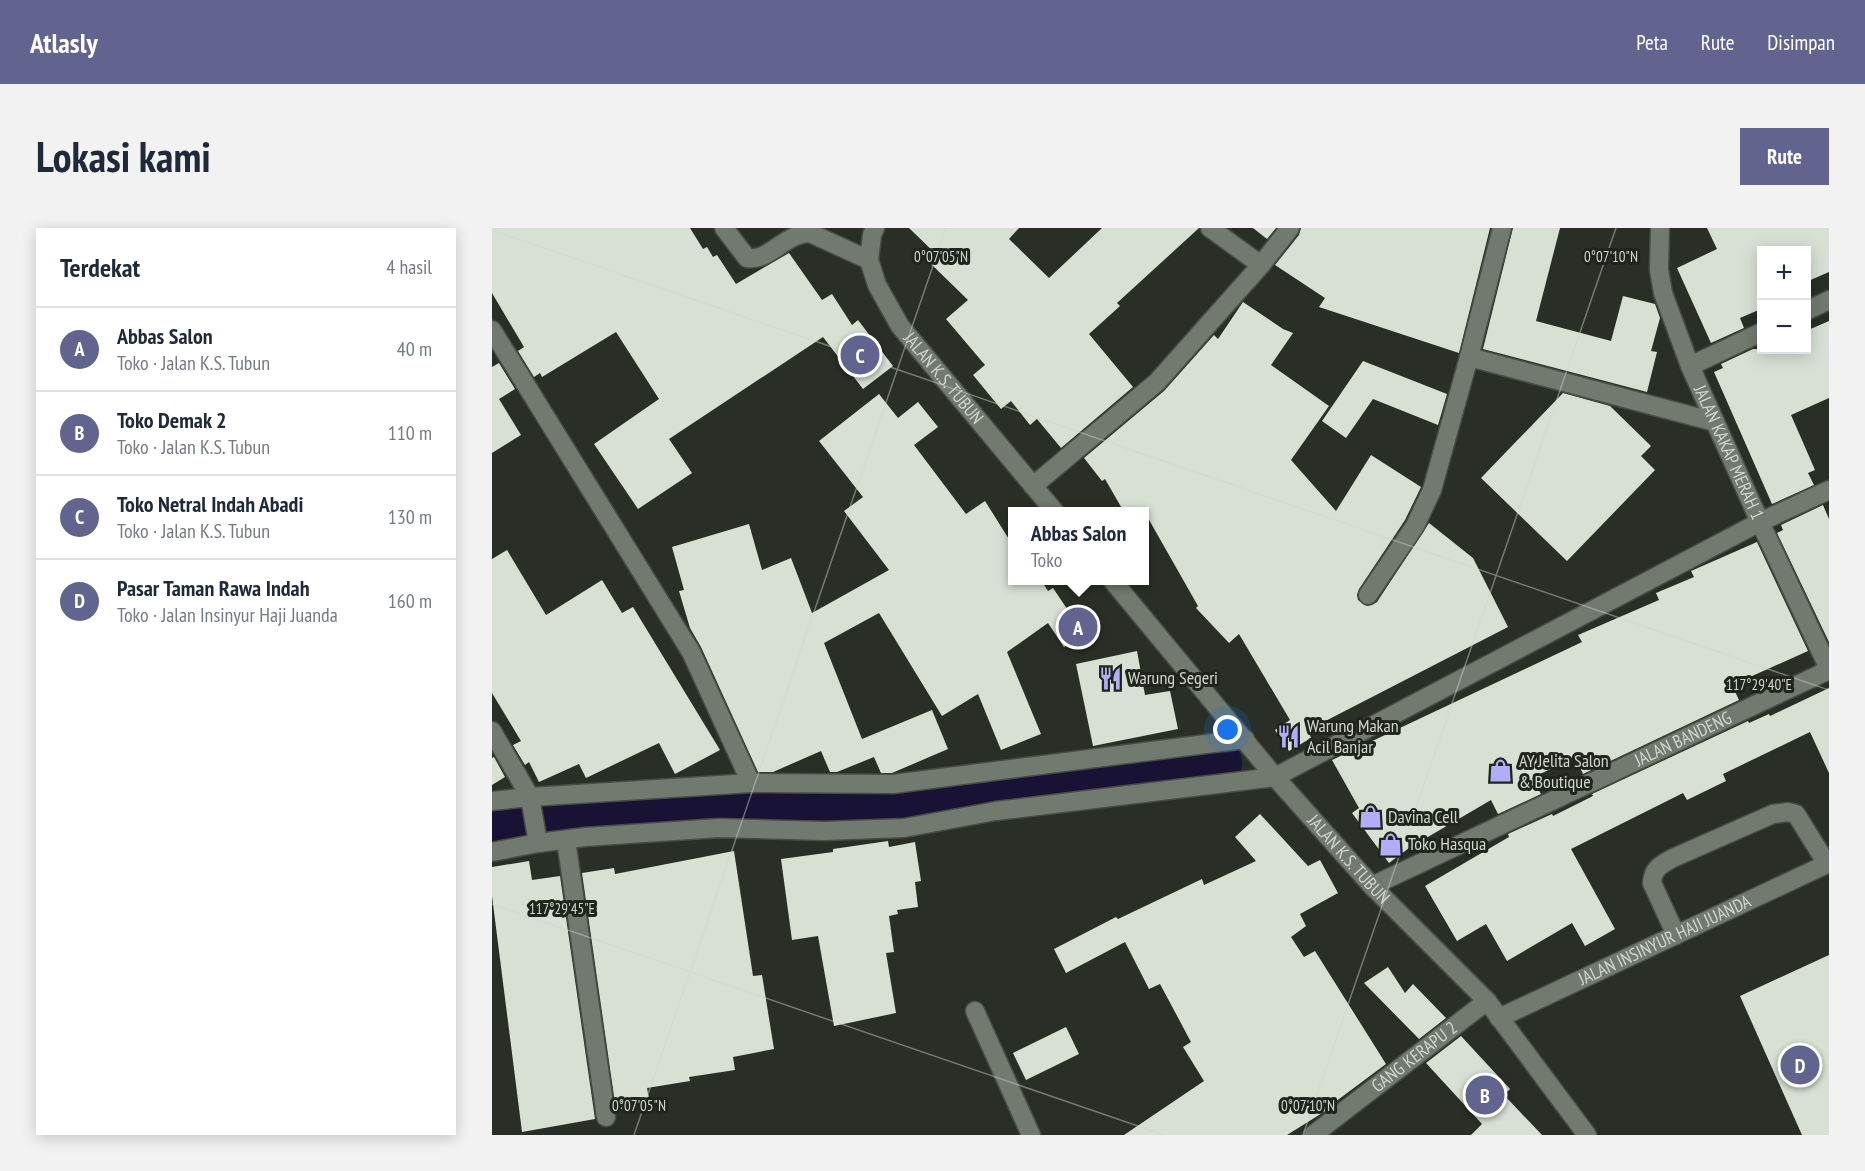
<!DOCTYPE html>
<html lang="id">
<meta charset="utf-8">
<style>
body{margin:0;font-family:"PT Sans Narrow",sans-serif;background:#f2f2f3;color:#1f2937}
.controls{position:absolute;right:18px;top:18px;display:grid;overflow:hidden;border-radius:0px;box-shadow:0 3px 15px #0003}
.controls button{width:54px;height:54px;display:grid;place-items:center;padding:0;border:0;border-bottom:2px solid #e0e1e3;background:#fff;color:#1f2937;font:30px sans-serif}
.you{position:absolute;left:736px;top:502px;width:21px;height:21px;margin:-15px;border:4px solid #fff;border-radius:50%;background:#1a73e8;box-shadow:0 0 0 9px #1a73e833}
.badge{display:grid;place-items:center;width:39px;height:39px;border-radius:50%;background:#61648e;color:#fff;font-size:20px;font-weight:700}
.pin{position:absolute;translate:-50% -50%;border:3px solid #fff;box-shadow:0 2px 6px #0006}
.popup{position:absolute;left:516px;top:279px;width:141px;height:78px;box-sizing:border-box;display:grid;place-content:center;border-radius:0px;background:#fff;filter:drop-shadow(0 2px 4px #0005);font-size:20px;white-space:nowrap;color:#747a83}
.popup b{font-size:22px;color:#1f2937}
.popup::after{content:'';position:absolute;left:50%;top:100%;margin-left:-12px;border:12px solid transparent;border-top-color:#fff}
.list{margin:0;padding:0;list-style:none}
h2{display:flex;justify-content:space-between;align-items:center;height:78px;margin:0;padding:0 24px;font-size:26px}
h2 small{font-size:20px;font-weight:400;color:#747a83}
.list li{display:grid;grid-template-columns:39px 1fr auto;gap:18px;align-items:center;box-sizing:border-box;height:84px;padding:0 24px;border-top:2px solid #e0e1e3}
.list b{display:block;font-size:22px;white-space:nowrap}
.list p{margin:0;font-size:20px;white-space:nowrap;color:#747a83}
.list em{font-size:20px;font-style:normal;color:#747a83}
.map{position:relative;flex:none;width:1337px;height:907px;overflow:hidden;border-radius:0px}
header{display:flex;align-items:center;gap:36px;box-sizing:border-box;height:84px;padding:0 30px;background:#61648e;color:#fff}
header strong{font-size:28px}
nav{display:flex;gap:33px;margin-inline-start:auto;font-size:21px}
.intro{display:flex;align-items:center;justify-content:space-between;box-sizing:border-box;height:144px;padding:0 36px}
h1{margin:0;font-size:42px}
.button{padding:15px 27px;border-radius:0px;background:#61648e;color:#fff;font-size:21px;font-weight:700}
main{display:flex;gap:36px;padding:0 36px}
aside{flex:1;background:#fff;border-radius:0px;box-shadow:0 3px 15px #0003}
.map>svg:first-child{display:block}
</style>
<header>
<strong>Atlasly</strong>
<nav><a>Peta</a><a>Rute</a><a>Disimpan</a></nav>
</header>
<div class="intro"><h1>Lokasi kami</h1><a class="button">Rute</a></div>
<main>
<aside>
<h2>Terdekat<small>4 hasil</small></h2>
<ul class="list">
<li><span class="badge">A</span><div><b>Abbas Salon</b><p>Toko · Jalan K.S. Tubun</p></div><em>40 m</em></li>
<li><span class="badge">B</span><div><b>Toko Demak 2</b><p>Toko · Jalan K.S. Tubun</p></div><em>110 m</em></li>
<li><span class="badge">C</span><div><b>Toko Netral Indah Abadi</b><p>Toko · Jalan K.S. Tubun</p></div><em>130 m</em></li>
<li><span class="badge">D</span><div><b>Pasar Taman Rawa Indah</b><p>Toko · Jalan Insinyur Haji Juanda</p></div><em>160 m</em></li>
</ul>
</aside>
<div class="map">
<svg width="1337" height="907" viewBox="0 0 1337 907">
<rect width="100%" height="100%" fill="#292f26"/>
<g fill="none" stroke-linecap="round" stroke-linejoin="round">
<path stroke="#181234" stroke-width="50" d="M 0,596 L 246,577 L 408,581 L 725,535"/>
</g>
<g fill="#d8e0d4">
<path d="M 0,0 L 198,0 L 211,21 L 215,19 L 221,29 L 225,27 L 244,56 L 297,25 L 330,72 L 340,66 L 360,97 L 366,92 L 401,138 L 371,161 L 331,109 L 177,211 L 200,245 L 146,281 L 102,216 L 167,171 L 124,104 L 50,149 L 48,145 L 42,149 L 26,123 L 32,119 L 0,65 Z"/>
<path d="M 417,0 L 527,0 L 517,11 L 557,50 L 610,0 L 707,0 L 625,75 L 628,78 L 597,106 L 641,159 L 569,220 L 545,191 L 538,197 L 519,173 L 509,181 L 481,147 L 493,137 L 454,91 L 476,72 L 438,35 L 446,28 Z"/>
<path d="M 761,0 L 784,0 L 775,11 Z"/>
<path d="M 809,0 L 998,0 L 967,125 L 827,79 L 833,70 L 783,37 L 807,7 Z"/>
<path d="M 1021,0 L 1068,0 L 1044,93 L 1119,113 L 1131,68 L 1163,76 L 1168,90 L 1159,123 L 1165,124 L 1155,164 L 991,121 Z"/>
<path d="M 1215,0 L 1337,0 L 1337,44 L 1314,54 L 1314,22 L 1269,22 L 1269,81 L 1248,90 L 1252,100 L 1219,115 L 1185,40 L 1225,21 Z"/>
<path d="M 751,74 L 791,101 L 801,105 L 779,137 L 837,178 L 799,232 L 844,283 L 879,227 L 929,259 L 913,292 L 867,361 L 865,367 L 866,372 L 875,378 L 880,377 L 885,374 L 937,295 L 981,330 L 1016,399 L 816,502 L 819,510 L 797,523 L 783,502 L 798,492 L 747,406 L 737,415 L 704,380 L 706,378 L 652,283 L 632,284 L 613,251 L 610,253 L 592,230 L 672,163 L 722,107 L 726,111 Z"/>
<path d="M 1337,93 L 1337,170 L 1299,187 L 1323,242 L 1316,245 L 1322,257 L 1280,276 L 1222,144 L 1231,140 L 1229,136 L 1261,121 L 1314,122 L 1314,103 Z"/>
<path d="M 871,133 L 955,166 L 946,197 L 881,171 L 854,210 L 830,193 Z"/>
<path d="M 7,135 L 23,161 L 7,171 L 29,207 L 0,225 L 0,139 Z"/>
<path d="M 1071,165 L 1118,178 L 1159,218 L 1149,228 L 1163,242 L 1075,333 L 989,250 Z"/>
<path d="M 387,166 L 406,190 L 426,174 L 446,199 L 422,217 L 474,286 L 493,273 L 520,316 L 520,352 L 549,352 L 556,363 L 561,360 L 592,406 L 572,419 L 556,395 L 515,424 L 549,506 L 509,522 L 486,466 L 450,488 L 387,385 L 332,415 L 370,511 L 440,482 L 456,521 L 400,545 L 389,545 L 382,529 L 345,544 L 338,544 L 329,523 L 281,544 L 266,544 L 209,419 L 198,400 L 187,363 L 192,362 L 180,319 L 257,296 L 270,342 L 299,330 L 320,385 L 397,342 L 352,283 L 371,269 L 327,213 Z"/>
<path d="M 1331,277 L 1337,291 L 1337,414 L 1285,305 L 1291,302 L 1289,297 Z"/>
<path d="M 1265,314 L 1316,423 L 1240,457 L 1247,472 L 1091,546 L 1083,529 L 1040,550 L 1049,566 L 1006,586 L 999,572 L 917,620 L 897,635 L 860,585 L 867,580 L 840,532 L 1090,414 L 1086,407 L 1167,372 L 1164,365 L 1202,349 L 1199,343 Z"/>
<path d="M 15,322 L 54,387 L 110,352 L 130,385 L 141,379 L 228,522 L 183,546 L 167,515 L 94,550 L 87,536 L 47,554 L 37,534 L 33,537 L 21,517 L 29,513 L 0,465 L 0,331 Z"/>
<path d="M 645,423 L 653,467 L 678,463 L 686,501 L 601,518 L 584,436 Z"/>
<path d="M 1337,460 L 1337,545 L 1318,504 L 1231,546 L 1234,553 L 1195,572 L 1191,565 L 1079,621 L 1123,701 L 1093,718 L 1080,695 L 1015,733 L 994,696 L 965,713 L 933,658 L 1017,609 L 1016,606 L 1060,586 L 1061,588 L 1101,568 L 1100,566 L 1256,493 L 1257,495 L 1277,486 L 1278,488 Z"/>
<path d="M 2,529 L 13,549 L 0,557 L 0,530 Z"/>
<path d="M 768,586 L 816,638 L 828,632 L 846,665 L 808,686 L 814,698 L 799,709 L 812,729 L 823,723 L 894,836 L 839,877 L 835,882 L 795,907 L 632,907 L 712,853 L 691,819 L 699,814 L 668,756 L 657,761 L 633,714 L 574,745 L 562,721 L 624,689 L 626,691 L 710,651 L 712,657 L 764,633 L 743,609 Z"/>
<path d="M 396,613 L 397,619 L 423,614 L 429,653 L 423,654 L 426,679 L 405,682 L 406,686 L 397,688 L 402,724 L 394,725 L 404,785 L 342,798 L 326,708 L 300,712 L 289,631 L 341,624 L 341,621 Z"/>
<path d="M 242,623 L 261,748 L 270,747 L 282,821 L 241,829 L 243,842 L 197,849 L 198,853 L 155,860 L 158,876 L 124,882 L 90,645 L 122,640 L 123,646 Z"/>
<path d="M 37,633 L 40,652 L 68,648 L 103,891 L 30,904 L 0,668 L 0,639 Z"/>
<path d="M 1337,727 L 1337,907 L 1310,907 L 1248,768 Z"/>
<path d="M 896,739 L 913,765 L 921,756 L 954,790 L 927,811 L 872,755 Z"/>
<path d="M 574,799 L 587,826 L 534,852 L 521,825 Z"/>
<path d="M 969,808 L 1018,861 L 1012,867 L 1050,907 L 979,907 L 990,896 L 934,835 Z"/>
</g>
<g fill="none" stroke-linecap="round" stroke-linejoin="round">
<defs>
<g id="minor">
<path d="M 232,0 L 255,30 C 277,34 293,5 318,5 L 377,32"/>
<path id="s1" d="M 383,0 L 380,7 L 377,32 L 385,57 L 408,98 L 563,284"/>
<path d="M 718,0 L 769,37"/>
<path id="s2" d="M 1168,0 L 1167,42 L 1171,65 L 1198,138 L 1268,294 L 1337,441"/>
<path d="M 1314,83 L 1337,72"/>
<path d="M 0,102 L 199,424 L 259,555"/>
<path d="M 977,129 L 1223,194"/>
<path d="M 1198,138 L 1270,104"/>
<path d="M 541,258 L 665,154 L 769,37 L 798,0"/>
<path id="s3" d="M 620,352 L 783,549 L 880,658 L 995,773 L 1095,907"/>
<path d="M 876,367 L 923,298 L 940,262 L 977,129 L 1010,0"/>
<path d="M 0,503 L 38,569 L 259,555 L 401,556 L 753,511"/>
<path d="M 0,573 L 38,569 L 46,615"/>
<path d="M 74,612 L 114,889"/>
<path d="M 0,624 L 46,615 L 93,609 L 227,600 L 332,603 L 412,600 L 504,583 L 783,549 L 1268,294 L 1337,262"/>
<path id="s4" d="M 880,658 L 1337,442"/>
<path d="M 1184,707 L 1160,655 C 1161,640 1169,637 1181,630 L 1281,586 L 1296,584 L 1304,586 L 1335,636"/>
<path d="M 483,783 L 539,907"/>
<path id="s5" d="M 1007,790 L 1337,635"/>
<path id="s6" d="M 821,907 L 995,773"/>
</g>
</defs>
<use href="#minor" stroke="#474c45" stroke-width="21"/>
<use href="#minor" stroke="#72796f" stroke-width="18"/>
</g>
<path fill="none" stroke="#d1d5cf" stroke-width="1.5" stroke-opacity="0.45" d="M 0,2 L 1337,462M 0,676 L 672,907M 142,907 L 454,0M 811,907 L 1124,0"/>
<defs>
<symbol id="restaurant-bare" viewBox="-9 -9 18 18"><path d="M-5-6h1v4h1v-4h1v4h1v-4h1v5L-1.5 .5V6h-2V.5L-5-1ZM5-6V6H3V1.5H1.5Q1.5-4 5-6Z" fill="#b2adf9" stroke="#20251c" stroke-width="2.5" paint-order="stroke"/></symbol>
<symbol id="shop-bare" viewBox="-9 -9 18 18"><path d="M-5-2.5h2.3a2.7 3.5 0 0 1 5.4 0H5L5.5 6h-11ZM-1.5-2.5h3a1.5 2.3 0 0 0-3 0Z" fill="#b2adf9" stroke="#20251c" stroke-width="2.5" paint-order="stroke"/></symbol>
</defs>
<g fill-rule="evenodd">
<use href="#restaurant-bare" x="602" y="434" width="33" height="33"/>
<use href="#restaurant-bare" x="780" y="492" width="33" height="33"/>
<use href="#shop-bare" x="992" y="526" width="33" height="33"/>
<use href="#shop-bare" x="862" y="572" width="33" height="33"/>
<use href="#shop-bare" x="882" y="600" width="33" height="33"/>
</g>
<g text-anchor="middle" stroke-width="6" stroke-linejoin="round" paint-order="stroke">
<g font-size="18" fill="#d1d5cf" stroke="#20251c">
<text dy="6" stroke="none"><textPath href="#s1" startOffset="174">JALAN K.S. TUBUN</textPath></text>
<text dy="6" stroke="none"><textPath href="#s2" startOffset="238">JALAN KAKAP MERAH 1</textPath></text>
<text dy="6" stroke="none"><textPath href="#s4" startOffset="344">JALAN BANDENG</textPath></text>
<text dy="6" stroke="none"><textPath href="#s3" startOffset="366">JALAN K.S. TUBUN</textPath></text>
<text dy="6" stroke="none"><textPath href="#s5" startOffset="183">JALAN INSINYUR HAJI JUANDA</textPath></text>
<text dy="6" stroke="none"><textPath href="#s6" startOffset="128">GANG KERAPU 2</textPath></text>
</g>
<g font-size="18" fill="#d1d5cf" stroke="#20251c" text-anchor="start">
<text x="636" y="456">Warung Segeri</text>
<text x="815" y="504">Warung Makan<tspan x="815" dy="21">Acil Banjar</tspan></text>
<text x="1027" y="539">AY Jelita Salon<tspan x="1027" dy="21">&amp; Boutique</tspan></text>
<text x="896" y="595">Davina Cell</text>
<text x="916" y="622">Toko Hasqua</text>
</g>
</g>
<g font-size="15" text-anchor="middle" fill="#d1d5cf" stroke="#20251c" stroke-width="6" stroke-linejoin="round" paint-order="stroke">
<text x="449" y="34">0°07'05"N</text>
<text x="1119" y="34">0°07'10"N</text>
<text x="1267" y="462">117°29'40"E</text>
<text x="70" y="686">117°29'45"E</text>
<text x="147" y="883">0°07'05"N</text>
<text x="816" y="883">0°07'10"N</text>
</g>
</svg>
<div class="controls">
<button>+</button>
<button>−</button>
</div>
<div class="you"></div>
<div class="pin badge" style="left:586px;top:399px">A</div>
<div class="popup"><b>Abbas Salon</b>Toko</div>
<div class="pin badge" style="left:993px;top:867px">B</div>
<div class="pin badge" style="left:368px;top:127px">C</div>
<div class="pin badge" style="left:1308px;top:837px">D</div>
</div>
</main>
